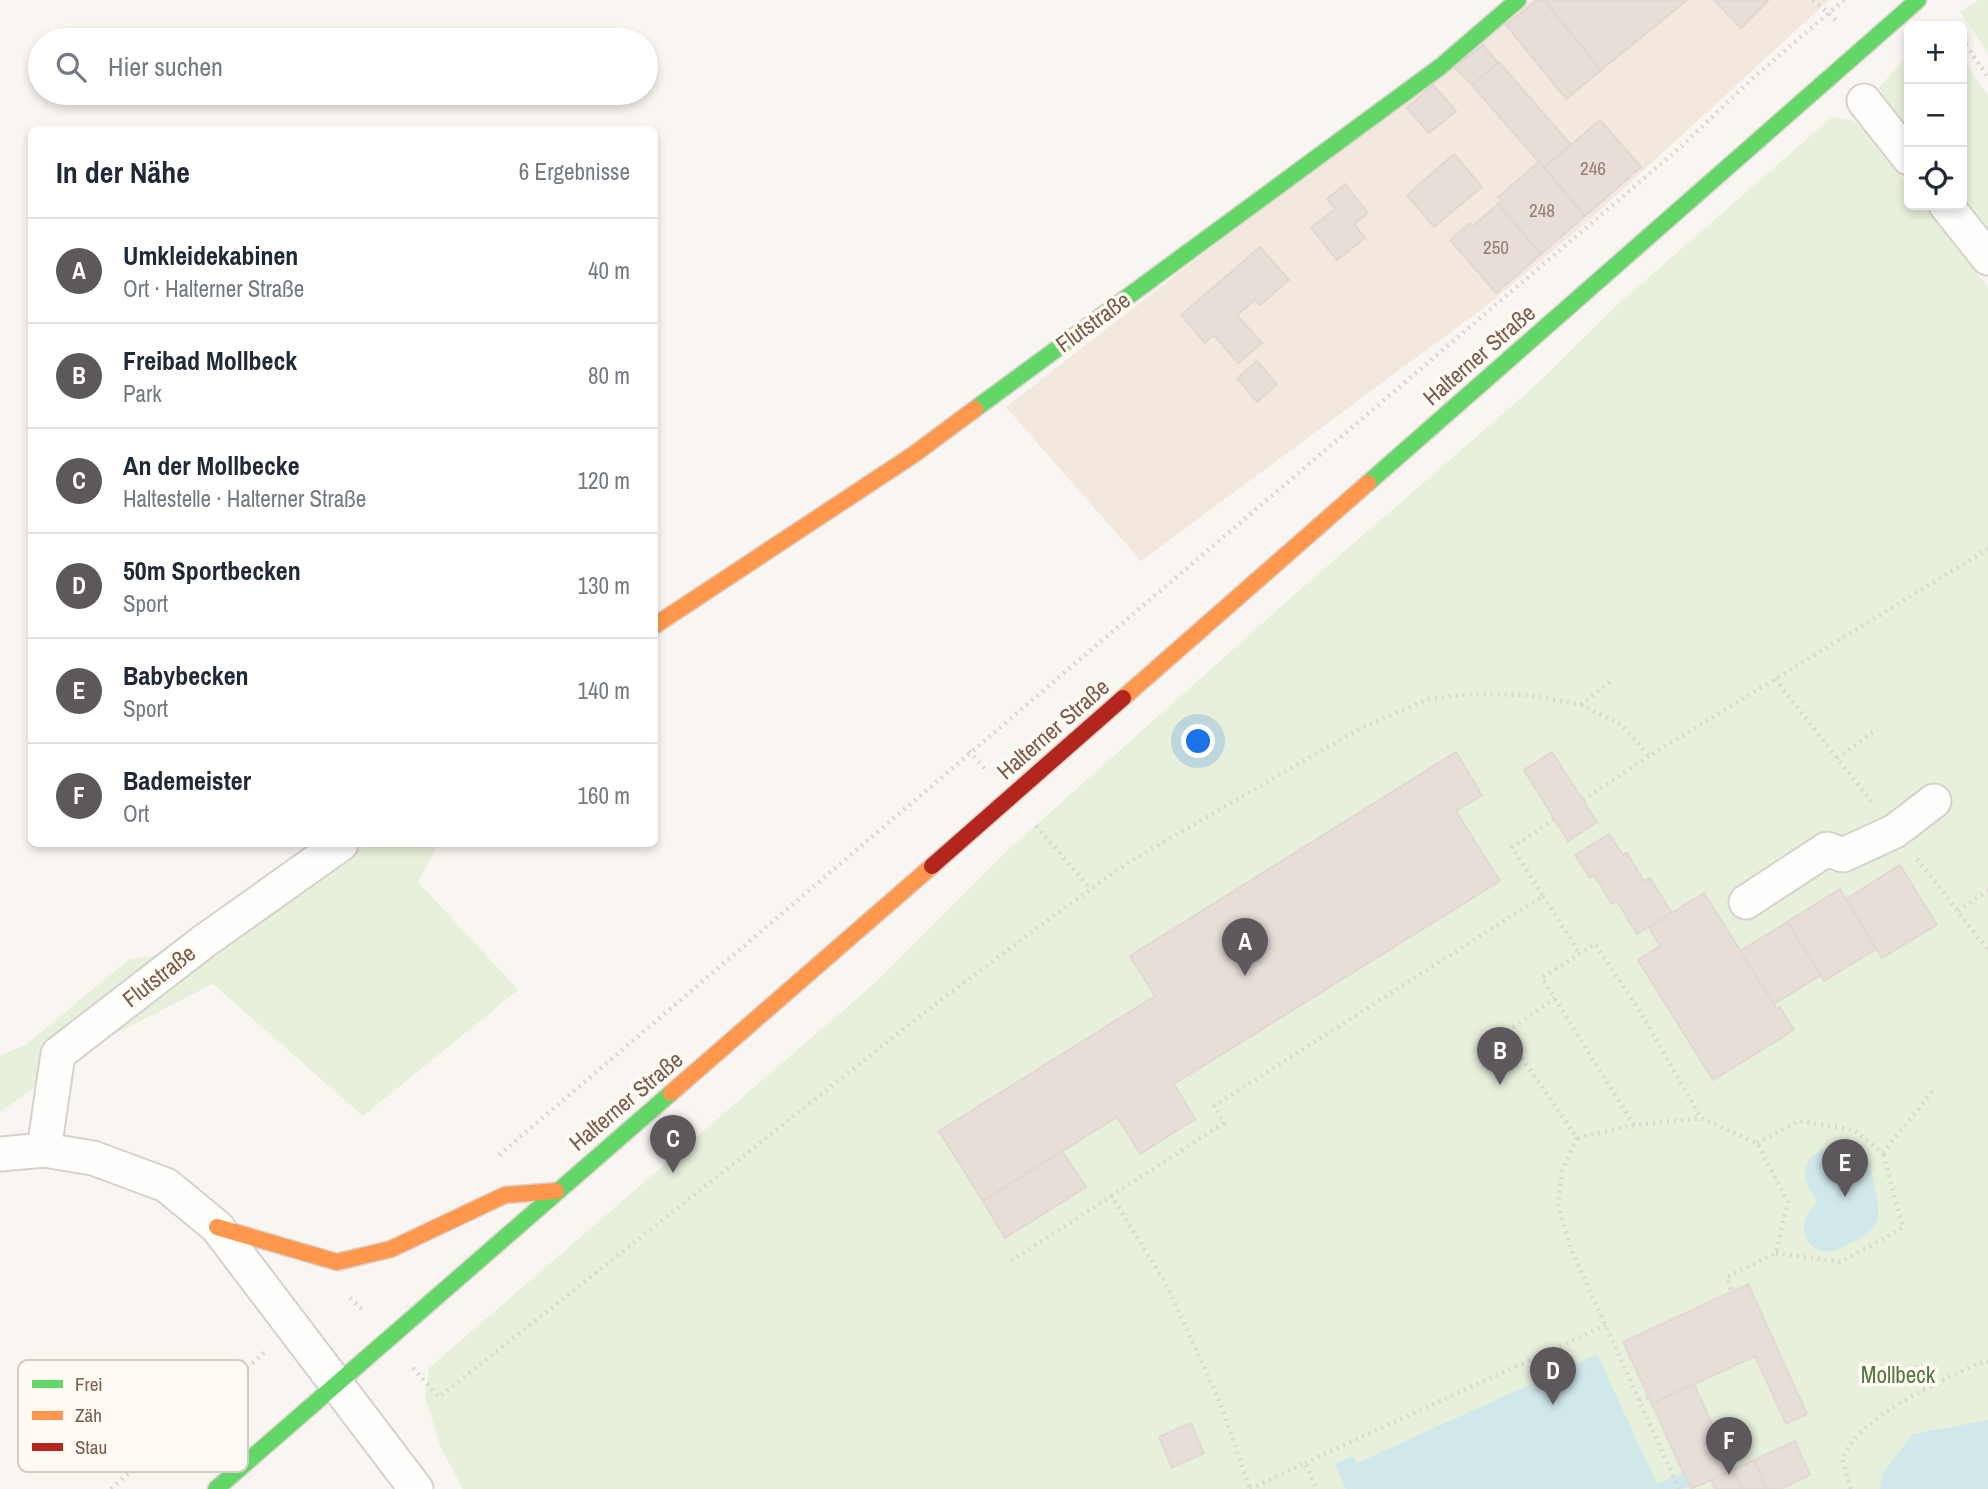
<!DOCTYPE html>
<html lang="de">
<meta charset="utf-8">
<style>
body{margin:0;font-family:"Archivo Narrow",sans-serif;background:#f6f6f7;color:#1f2937}
.controls{position:absolute;right:21px;top:21px;display:grid;overflow:hidden;border-radius:10px;box-shadow:0 4px 10px #0003}
.controls button{width:63px;height:63px;display:grid;place-items:center;padding:0;border:0;border-bottom:2px solid #e0e1e3;background:#fff;color:#1f2937;font:35px sans-serif}
.you{position:absolute;left:1199px;top:742px;width:24px;height:24px;margin:-18px;border:5px solid #fff;border-radius:50%;background:#1a73e8;box-shadow:0 0 0 10px #1a73e833}
.badge{display:grid;place-items:center;width:46px;height:46px;border-radius:50%;background:#5c585b;color:#fff;font-size:23px;font-weight:700}
.pin{position:absolute;translate:-50% -58px;filter:drop-shadow(0 2px 4px #0008)}
.pin::after{content:'';position:absolute;top:37px;width:24px;height:21px;background:inherit;clip-path:polygon(0 0,100% 0,50% 100%)}
.list{margin:0;padding:0;list-style:none}
h2{display:flex;justify-content:space-between;align-items:center;height:91px;margin:0;padding:0 28px;font-size:30px}
h2 small{font-size:23px;font-weight:400;color:#747a83}
.list li{display:grid;grid-template-columns:46px 1fr auto;gap:21px;align-items:center;box-sizing:border-box;height:105px;padding:0 28px;border-top:2px solid #e0e1e3}
.list b{display:block;font-size:26px;white-space:nowrap}
.list p{margin:0;font-size:23px;white-space:nowrap;color:#747a83}
.list em{font-size:23px;font-style:normal;color:#747a83}
.icon{flex:none;width:38px;height:38px;fill:none;stroke:currentColor;stroke-width:2;stroke-linecap:round;stroke-linejoin:round}
.map{position:relative;flex:none;width:1988px;height:1489px;overflow:hidden}
.search{position:absolute;background:#fff;box-shadow:0 4px 10px #0003;left:28px;top:28px;width:630px;height:77px;display:flex;align-items:center;gap:18px;box-sizing:border-box;padding:0 24px;border-radius:38px;color:#747a83;font-size:26px}
.panel{position:absolute;background:#fff;box-shadow:0 4px 10px #0003;left:28px;top:126px;width:630px;height:721px;border-radius:10px}
.map>svg:first-child{display:block}
</style>
<div class="map">
<svg width="1988" height="1489" viewBox="0 0 1988 1489">
<rect width="100%" height="100%" fill="#f9f5f0"/>
<path fill="#f2e8de" d="M 1530,0 L 1829,0 L 1589,220 L 1490,303 L 1141,561 L 1006,407 Z"/>
<g fill="#e7f0db">
<path d="M 1979,0 L 1988,0 L 1988,53 L 1960,12 Z"/>
<path d="M 1909,53 L 1909,133 L 1879,88 Z"/>
<path d="M 1962,58 L 1988,96 L 1988,236 L 1962,203 Z"/>
<path d="M 1832,117 L 1854,121 L 1870,137 L 1909,186 L 1909,205 L 1924,205 L 1988,287 L 1988,1489 L 463,1489 L 441,1448 L 425,1397 L 429,1368 L 875,983 L 1007,851 L 1293,596 L 1536,385 L 1616,306 Z"/>
<path d="M 368,844 L 438,844 L 418,882 L 518,990 L 363,1116 L 213,984 L 99,1042 L 0,1112 L 0,1056 L 27,1044 L 128,960 L 211,946 Z"/>
</g>
<g fill="#d0e8ea">
<path d="M 1848,1141 C 1867,1148 1869,1161 1873,1179 C 1875,1192 1882,1210 1876,1223 C 1872,1233 1841,1250 1831,1251 C 1813,1254 1799,1236 1805,1219 C 1808,1212 1814,1208 1817,1202 C 1805,1182 1796,1164 1822,1150 C 1831,1146 1838,1141 1848,1141 Z"/>
<path d="M 1597,1354 L 1657,1484 L 1702,1464 L 1708,1478 L 1683,1489 L 1346,1489 L 1335,1464 L 1353,1456 L 1357,1463 Z"/>
<path d="M 1988,1420 L 1988,1489 L 1880,1489 L 1882,1474 L 1913,1434 Z"/>
</g>
<g fill="#e6ded7" stroke="#e2d8d2" stroke-width="2">
<path d="M 1537,0 L 1544,0 L 1601,70 L 1566,99 L 1506,25 Z"/>
<path d="M 1544,0 L 1687,0 L 1601,70 Z"/>
<path d="M 1714,0 L 1766,0 L 1768,1 L 1741,28 Z"/>
<path d="M 1483,45 L 1498,63 L 1472,85 L 1454,67 Z"/>
<path d="M 1499,62 L 1571,145 L 1544,168 L 1472,85 Z"/>
<path d="M 1433,85 L 1456,111 L 1429,133 L 1407,108 Z"/>
<path d="M 1600,120 L 1641,167 L 1585,216 L 1544,168 Z"/>
<path d="M 1454,154 L 1482,187 L 1434,227 L 1407,195 Z"/>
<path d="M 1539,162 L 1585,216 L 1541,254 L 1498,204 L 1502,201 L 1498,197 Z"/>
<path d="M 1345,184 L 1368,213 L 1354,224 L 1365,238 L 1337,260 L 1311,228 L 1335,209 L 1327,199 Z"/>
<path d="M 1498,204 L 1541,254 L 1496,293 L 1450,240 L 1470,223 L 1473,226 Z"/>
<path d="M 1260,247 L 1289,280 L 1260,305 L 1255,300 L 1237,315 L 1262,343 L 1238,363 L 1214,335 L 1205,343 L 1181,315 Z"/>
<path d="M 1257,361 L 1277,384 L 1257,402 L 1237,378 Z"/>
<path d="M 1456,752 L 1482,795 L 1456,811 L 1500,881 L 1174,1084 L 1195,1119 L 1140,1154 L 1117,1117 L 983,1201 L 939,1131 L 1155,996 L 1130,956 Z"/>
<path d="M 1552,752 L 1597,822 L 1568,841 L 1524,770 Z"/>
<path d="M 1609,834 L 1623,855 L 1627,853 L 1644,881 L 1650,878 L 1672,913 L 1637,934 L 1617,901 L 1612,904 L 1594,875 L 1590,878 L 1575,855 Z"/>
<path d="M 1900,865 L 1937,925 L 1882,958 L 1846,899 Z"/>
<path d="M 1840,889 L 1876,949 L 1824,981 L 1787,922 Z"/>
<path d="M 1704,893 L 1774,1004 L 1777,1010 L 1780,1007 L 1794,1030 L 1713,1080 L 1638,960 L 1660,946 L 1649,927 Z"/>
<path d="M 1787,922 L 1821,975 L 1774,1004 L 1740,951 Z"/>
<path d="M 1062,1151 L 1086,1187 L 1005,1238 L 983,1201 Z"/>
<path d="M 1748,1284 L 1807,1414 L 1786,1424 L 1755,1356 L 1652,1404 L 1623,1342 Z"/>
<path d="M 1694,1384 L 1733,1470 L 1691,1489 L 1652,1404 Z"/>
<path d="M 1191,1423 L 1204,1453 L 1172,1468 L 1159,1437 Z"/>
<path d="M 1795,1441 L 1810,1475 L 1780,1489 L 1767,1489 L 1754,1460 Z"/>
<path d="M 1754,1460 L 1767,1489 L 1742,1489 L 1733,1470 Z"/>
<path d="M 1733,1470 L 1742,1489 L 1715,1489 L 1711,1480 Z"/>
</g>
<g fill="none" stroke-linecap="round" stroke-linejoin="round">
<defs>
<g id="street">
<path d="M 1864,101 L 1909,158"/>
<path d="M 1946,205 L 1988,258"/>
<path d="M 1746,902 L 1827,849 L 1843,855 L 1895,831 L 1934,801"/>
<path d="M 44,1150 L 58,1054 L 203,942 L 341,844"/>
<path d="M 0,1154 L 44,1150 L 93,1158 L 166,1185 L 217,1227 L 416,1489"/>
</g>
<g id="fast">
<path d="M 975,409 L 1440,67 L 1518,0"/>
<path d="M 1368,483 L 1918,0"/>
<path d="M 216,1489 L 671,1093"/>
</g>
<g id="slow">
<path d="M 654,626 L 913,455 L 975,409"/>
<path d="M 1123,698 L 1368,483"/>
<path d="M 671,1093 L 932,866"/>
<path d="M 217,1227 L 337,1262 L 391,1249 L 505,1195 L 556,1191"/>
</g>
<path id="jam" d="M 932,866 L 1123,698"/>
</defs>
<use href="#street" stroke="#d7d1cb" stroke-width="37"/>
<use href="#fast" stroke="#d9d2cb" stroke-width="19"/>
<use href="#slow" stroke="#d9d2cb" stroke-width="19"/>
<use href="#jam" stroke="#d9d2cb" stroke-width="19"/>
<g stroke="#dcd5d0" stroke-width="4.5" stroke-dasharray="2 5" stroke-linecap="butt">
<path d="M 1813,0 L 1836,20"/>
<path d="M 1962,39 L 1988,77"/>
<path d="M 1775,679 L 1872,802"/>
<path d="M 1581,705 L 1612,680"/>
<path d="M 969,751 L 986,770"/>
<path d="M 1837,758 L 1877,729"/>
<path d="M 1583,800 L 1649,756"/>
<path d="M 1036,826 L 1091,889"/>
<path d="M 1917,859 L 1988,950"/>
<path d="M 1543,896 L 1580,954"/>
<path d="M 1958,911 L 1988,890"/>
<path d="M 1555,998 L 1505,1033 L 1577,1138 L 1634,1125 L 1701,1118 L 1757,1143 L 1788,1202 L 1776,1253 L 1727,1277 L 1732,1292"/>
<path d="M 1634,1125 L 1542,978 L 1595,944 L 1641,1013 L 1701,1118"/>
<path d="M 1577,1138 L 1562,1171 L 1558,1205 L 1571,1249 L 1679,1489"/>
<path d="M 1757,1143 L 1798,1121 L 1854,1130 L 1883,1153 L 1935,1088"/>
<path d="M 499,1155 L 1683,145 L 1752,79 L 1844,0"/>
<path d="M 1111,1195 L 1167,1286 L 1221,1405 L 1250,1489"/>
<path d="M 1776,1253 L 1840,1262 L 1903,1228 L 1883,1153"/>
<path d="M 1011,1261 L 1224,1123 L 1214,1106 L 1543,896 L 1512,847 L 1555,819"/>
<path d="M 350,1298 L 364,1311"/>
<path d="M 413,1368 L 439,1397 L 929,1009 L 1049,919 L 1129,862 L 1359,729 L 1428,699 L 1471,694 L 1530,695 L 1581,705 L 1622,725 L 1649,756 L 1988,549"/>
<path d="M 1639,1400 L 1649,1397"/>
<path d="M 1305,1463 L 1606,1325"/>
<path d="M 111,1489 L 266,1351"/>
<path d="M 1250,1489 L 1305,1463 L 1317,1489"/>
<path d="M 1851,1489 L 1842,1458 C 1863,1414 1937,1383 1979,1363 L 1988,1362"/>
</g>
<use href="#street" stroke="#fefefd" stroke-width="33"/>
<use href="#fast" stroke="#63d668" stroke-width="16"/>
<use href="#slow" stroke="#ff974d" stroke-width="16"/>
<use href="#jam" stroke="#b3261e" stroke-width="16"/>
</g>
<g text-anchor="middle" stroke-width="7" stroke-linejoin="round" paint-order="stroke">
<g font-size="19" fill="#977e72">
<text x="1593" y="175">246</text>
<text x="1542" y="217">248</text>
<text x="1496" y="254">250</text>
</g>
<g font-size="23" fill="#7a5c4d" stroke="#fffaf3">
<text transform="translate(1093 322) rotate(-36)" y="8">Flutstraße</text>
<text transform="translate(1479 355) rotate(-41)" y="8">Halterner Straße</text>
<text transform="translate(1053 729) rotate(-41)" y="8">Halterner Straße</text>
<text transform="translate(159 976) rotate(-38)" y="8">Flutstraße</text>
<text transform="translate(626 1101) rotate(-40)" y="8">Halterner Straße</text>
</g>
<g font-size="23" fill="#537a41" stroke="#fffaf3">
<text x="1898" y="1383">Mollbeck</text>
</g>
</g>
<rect x="18" y="1360" width="230" height="112" rx="10" fill="#fffaf3" stroke="#d7cbc1" stroke-width="2"/>
<rect x="32" y="1380" width="31" height="8" fill="#63d668"/>
<rect x="32" y="1411" width="31" height="9" fill="#ff974d"/>
<rect x="32" y="1443" width="31" height="8" fill="#b3261e"/>
<g font-size="19" fill="#7a5c4d">
<text x="75" y="1391">Frei</text>
<text x="75" y="1422">Zäh</text>
<text x="75" y="1454">Stau</text>
</g>
</svg>
<div class="controls">
<button>+</button>
<button>−</button>
<button><svg class="icon" aria-label="locate" viewBox="0 0 24 24"><circle cx="12" cy="12" r="6"/><path d="M12 2v4M12 18v4M2 12h4M18 12h4"/></svg></button>
</div>
<div class="you"></div>
<div class="pin badge" style="left:1245px;top:976px">A</div>
<div class="pin badge" style="left:1500px;top:1085px">B</div>
<div class="pin badge" style="left:673px;top:1173px">C</div>
<div class="pin badge" style="left:1553px;top:1405px">D</div>
<div class="pin badge" style="left:1845px;top:1197px">E</div>
<div class="pin badge" style="left:1729px;top:1475px">F</div>
<div class="search"><svg class="icon" aria-label="search" viewBox="0 0 24 24"><circle cx="10" cy="10" r="6"/><path d="M15 15l6 6"/></svg>Hier suchen</div>
<section class="panel">
<h2>In der Nähe<small>6 Ergebnisse</small></h2>
<ul class="list">
<li><span class="badge">A</span><div><b>Umkleidekabinen</b><p>Ort · Halterner Straße</p></div><em>40 m</em></li>
<li><span class="badge">B</span><div><b>Freibad Mollbeck</b><p>Park</p></div><em>80 m</em></li>
<li><span class="badge">C</span><div><b>An der Mollbecke</b><p>Haltestelle · Halterner Straße</p></div><em>120 m</em></li>
<li><span class="badge">D</span><div><b>50m Sportbecken</b><p>Sport</p></div><em>130 m</em></li>
<li><span class="badge">E</span><div><b>Babybecken</b><p>Sport</p></div><em>140 m</em></li>
<li><span class="badge">F</span><div><b>Bademeister</b><p>Ort</p></div><em>160 m</em></li>
</ul>
</section>
</div>
